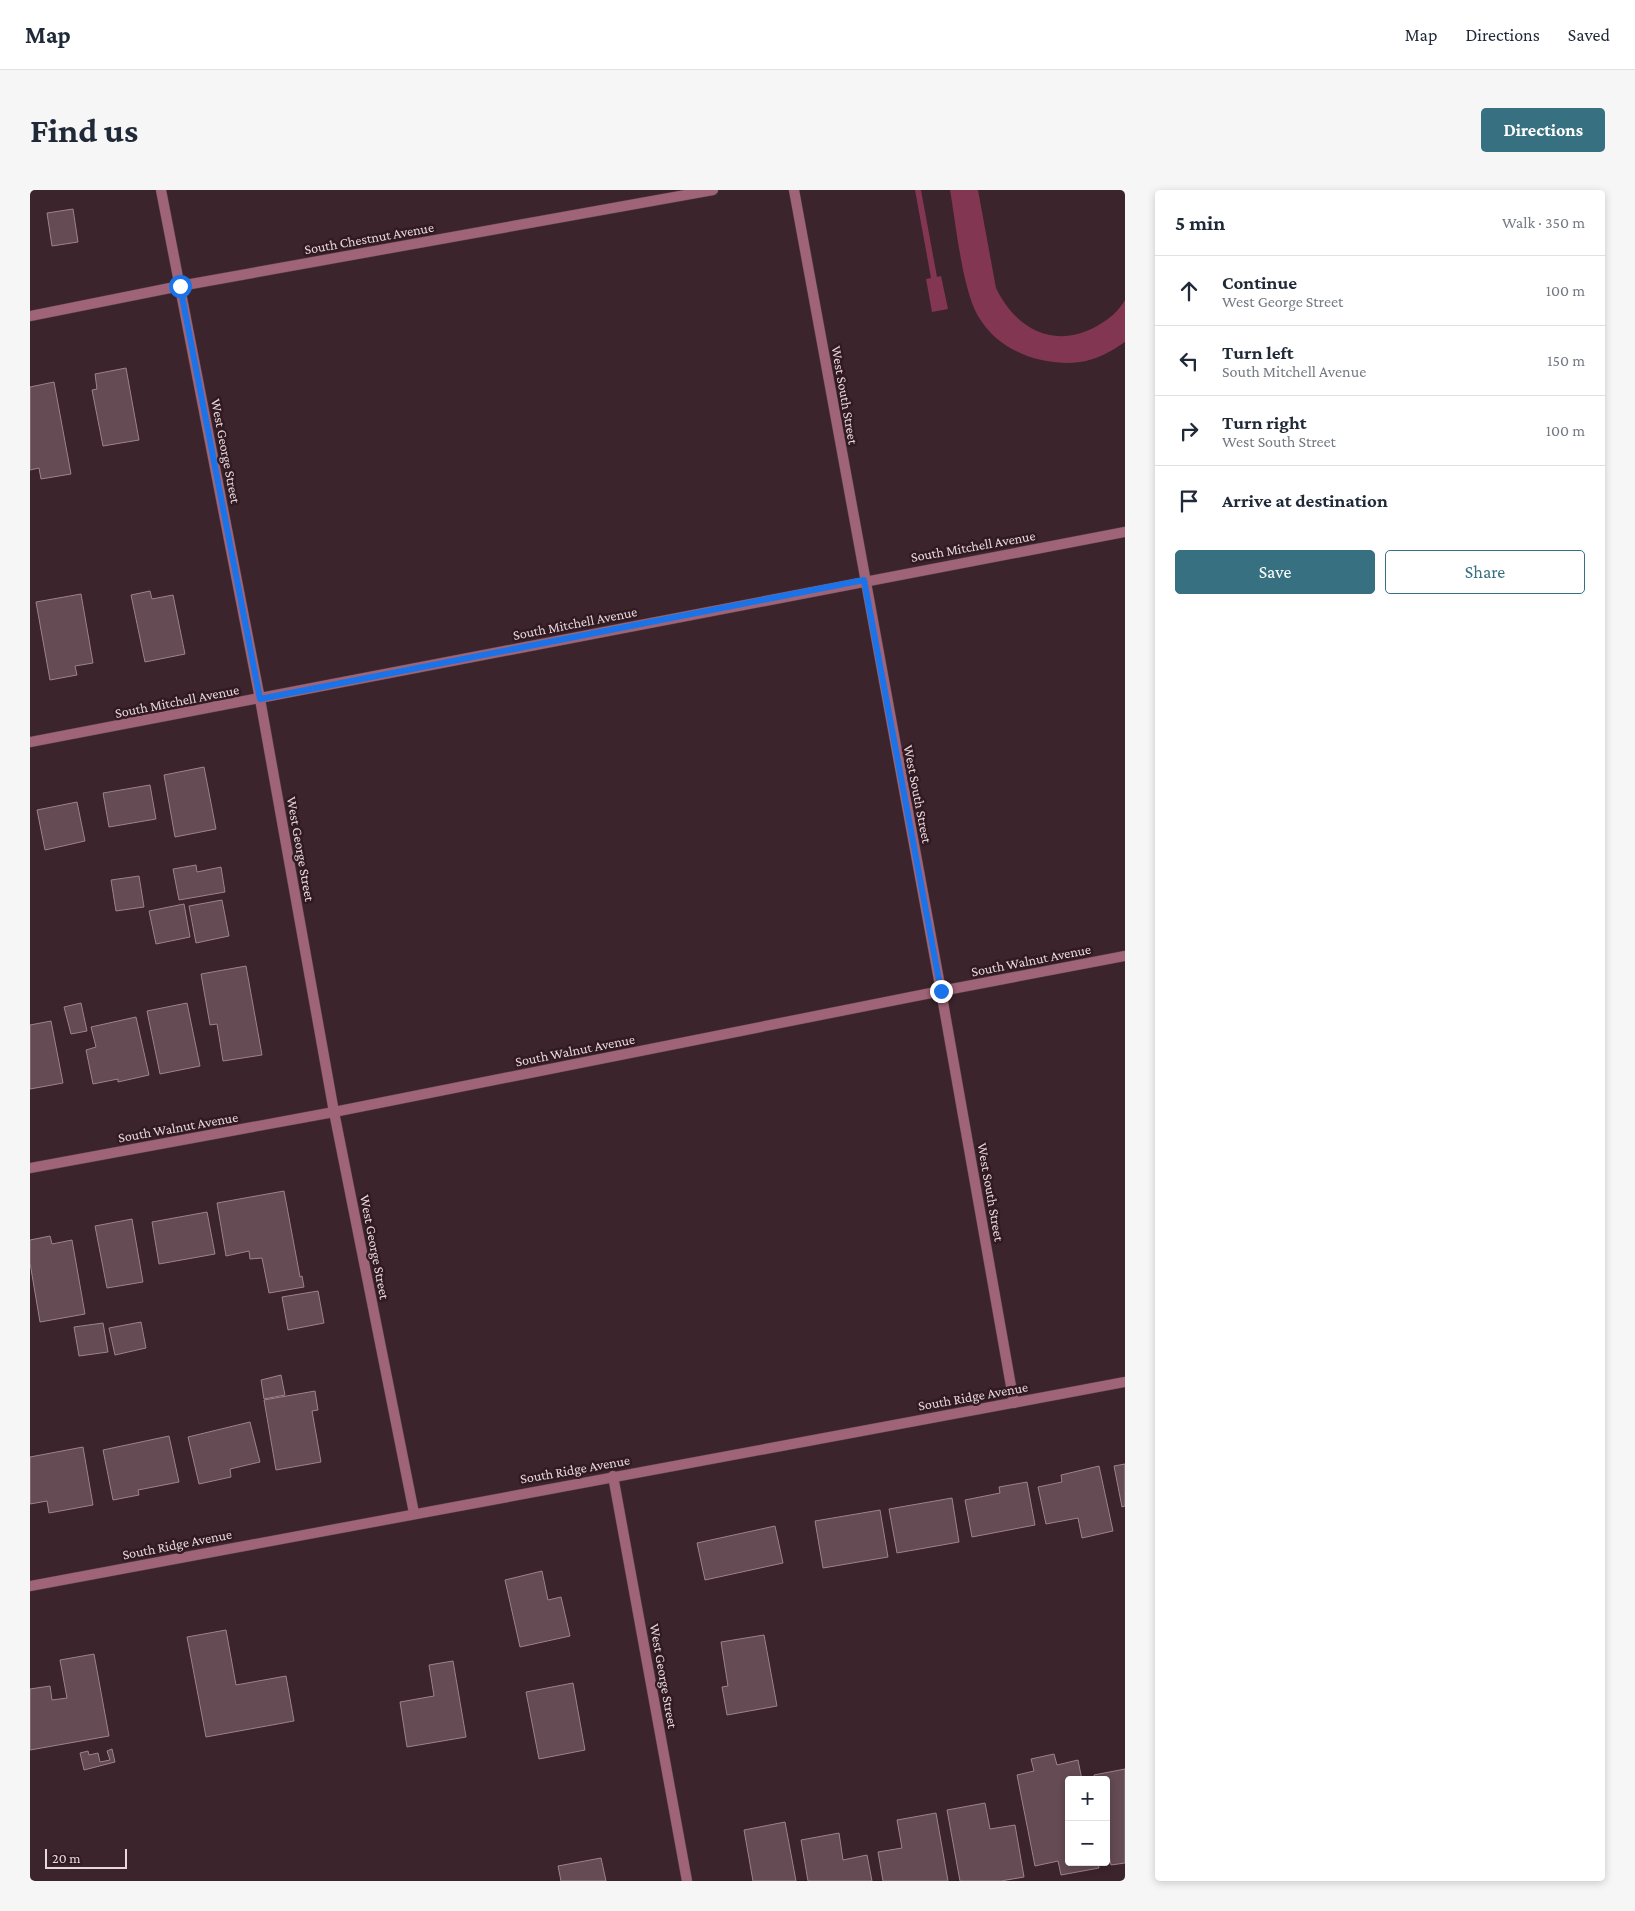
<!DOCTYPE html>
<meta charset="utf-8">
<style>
body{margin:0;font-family:"Crimson Pro",serif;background:#f6f6f7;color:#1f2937}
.controls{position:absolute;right:15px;bottom:15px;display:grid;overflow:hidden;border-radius:5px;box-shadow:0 2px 8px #0003}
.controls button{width:45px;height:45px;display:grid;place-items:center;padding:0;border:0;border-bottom:1px solid #e0e1e3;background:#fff;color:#1f2937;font:25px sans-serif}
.scale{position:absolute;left:15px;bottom:12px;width:82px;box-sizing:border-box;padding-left:5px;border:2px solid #e8d8dc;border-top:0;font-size:14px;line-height:18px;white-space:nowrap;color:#e8d8dc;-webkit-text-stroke:4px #311a22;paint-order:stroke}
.stop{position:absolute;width:15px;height:15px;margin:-11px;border:4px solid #1a73e8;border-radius:50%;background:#fff}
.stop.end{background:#1a73e8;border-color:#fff;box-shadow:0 1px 5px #0008}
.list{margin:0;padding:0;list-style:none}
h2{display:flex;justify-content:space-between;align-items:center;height:65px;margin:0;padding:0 20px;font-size:21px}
h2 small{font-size:16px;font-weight:400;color:#747a83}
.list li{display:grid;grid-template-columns:32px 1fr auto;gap:15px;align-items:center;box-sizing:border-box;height:70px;padding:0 20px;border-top:1px solid #e0e1e3}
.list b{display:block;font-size:19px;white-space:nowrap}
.list p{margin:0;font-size:16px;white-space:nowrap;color:#747a83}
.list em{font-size:16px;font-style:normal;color:#747a83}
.actions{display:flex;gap:10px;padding:15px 20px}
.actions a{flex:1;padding:11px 0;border:1px solid #377181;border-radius:5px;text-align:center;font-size:18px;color:#377181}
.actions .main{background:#377181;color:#fff}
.icon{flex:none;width:28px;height:28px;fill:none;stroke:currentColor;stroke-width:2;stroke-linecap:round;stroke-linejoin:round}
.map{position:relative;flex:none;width:1095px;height:1691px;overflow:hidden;border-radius:5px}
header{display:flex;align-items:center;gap:30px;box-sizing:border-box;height:70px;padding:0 25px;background:#fff;border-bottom:1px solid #e0e1e3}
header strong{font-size:24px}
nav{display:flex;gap:28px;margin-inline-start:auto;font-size:18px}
.intro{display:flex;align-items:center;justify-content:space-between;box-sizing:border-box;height:120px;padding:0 30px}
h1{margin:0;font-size:35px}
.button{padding:12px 22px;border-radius:5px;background:#377181;color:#fff;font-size:18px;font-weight:700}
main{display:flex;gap:30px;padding:0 30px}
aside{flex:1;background:#fff;border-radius:5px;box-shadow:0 2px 8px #0003}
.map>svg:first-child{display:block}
</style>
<header>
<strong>Map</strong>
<nav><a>Map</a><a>Directions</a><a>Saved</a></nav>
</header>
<div class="intro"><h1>Find us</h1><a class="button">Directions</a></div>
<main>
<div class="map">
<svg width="1095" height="1691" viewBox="0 0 1095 1691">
<rect width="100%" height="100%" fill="#3b242b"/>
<g fill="#823652">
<path d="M 885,0 L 891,0 L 907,87 L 911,86 L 918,119 L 902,122 L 896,89 L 901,88 Z"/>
<path d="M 920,0 L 948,0 L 966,98 C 986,139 1024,160 1067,136 C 1078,130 1089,121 1095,110 L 1095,152 C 1082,161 1066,170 1050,172 C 1012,177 968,161 948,126 C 932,98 926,34 920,0 Z"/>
</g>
<g fill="#654b53" stroke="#9f828a">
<path d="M 43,19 L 48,52 L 22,56 L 17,23 Z"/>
<path d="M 96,178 L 109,250 L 73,256 L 62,200 L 67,199 L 65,184 Z"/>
<path d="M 24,192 L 41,284 L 11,289 L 9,278 L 0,280 L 0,197 Z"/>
<path d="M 120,401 L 122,409 L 143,405 L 155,464 L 115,472 L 101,405 Z"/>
<path d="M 51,404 L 63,473 L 45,476 L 47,485 L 20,490 L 6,412 Z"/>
<path d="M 174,577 L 186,639 L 145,647 L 134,585 Z"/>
<path d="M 120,595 L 126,629 L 79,637 L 73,603 Z"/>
<path d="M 47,612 L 55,651 L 15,660 L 7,620 Z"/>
<path d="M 166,675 L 167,682 L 191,677 L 195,702 L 149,710 L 143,679 Z"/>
<path d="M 109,686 L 114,717 L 86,721 L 81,690 Z"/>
<path d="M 192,710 L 199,746 L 166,753 L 159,716 Z"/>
<path d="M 154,714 L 160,747 L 126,754 L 119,721 Z"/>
<path d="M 216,776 L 232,865 L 193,871 L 187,834 L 180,835 L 171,784 Z"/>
<path d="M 51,813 L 57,841 L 41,844 L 34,817 Z"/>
<path d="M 157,813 L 170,876 L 130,884 L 117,821 Z"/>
<path d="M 106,827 L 119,885 L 88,892 L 88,889 L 63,894 L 56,860 L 66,857 L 61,837 Z"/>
<path d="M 21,831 L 33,893 L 0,899 L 0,835 Z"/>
<path d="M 254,1001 L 270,1087 L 272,1086 L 274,1097 L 239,1103 L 232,1068 L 220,1069 L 219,1061 L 196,1066 L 187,1013 Z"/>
<path d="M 177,1022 L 185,1064 L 129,1074 L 122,1032 Z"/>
<path d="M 102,1029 L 113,1092 L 77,1098 L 65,1036 Z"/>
<path d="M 20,1046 L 22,1054 L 42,1050 L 55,1124 L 10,1132 L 0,1073 L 0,1050 Z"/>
<path d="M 288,1101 L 294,1133 L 258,1140 L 252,1107 Z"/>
<path d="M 111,1132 L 116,1158 L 85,1165 L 79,1138 Z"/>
<path d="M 73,1133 L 78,1162 L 49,1166 L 44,1137 Z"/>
<path d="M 251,1185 L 255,1205 L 234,1209 L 231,1190 Z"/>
<path d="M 285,1201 L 288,1220 L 282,1221 L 291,1272 L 246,1280 L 234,1210 Z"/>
<path d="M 220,1232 L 230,1272 L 200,1279 L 201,1287 L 169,1294 L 158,1247 Z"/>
<path d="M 139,1246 L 149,1292 L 108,1300 L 109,1305 L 83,1310 L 73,1260 Z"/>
<path d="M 53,1257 L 63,1315 L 19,1323 L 17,1311 L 0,1314 L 0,1267 Z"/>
<path d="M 1095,1274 L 1095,1316 L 1092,1317 L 1084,1276 Z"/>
<path d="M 1069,1276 L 1083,1341 L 1052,1348 L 1048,1328 L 1016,1334 L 1008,1297 L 1032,1292 L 1031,1285 Z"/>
<path d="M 997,1292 L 1005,1335 L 942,1347 L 935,1310 L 970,1303 L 969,1297 Z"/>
<path d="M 922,1308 L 929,1352 L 867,1363 L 859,1319 Z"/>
<path d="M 850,1320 L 858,1367 L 793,1378 L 785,1331 Z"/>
<path d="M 745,1336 L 753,1373 L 675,1390 L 667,1353 Z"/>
<path d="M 512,1381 L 518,1410 L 531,1407 L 540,1446 L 490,1457 L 475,1390 Z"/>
<path d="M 196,1440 L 206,1495 L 256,1486 L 264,1531 L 176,1547 L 157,1447 Z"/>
<path d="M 734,1445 L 747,1516 L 697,1525 L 692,1497 L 698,1496 L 691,1452 Z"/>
<path d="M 64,1464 L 79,1546 L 0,1560 L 0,1499 L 20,1496 L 22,1510 L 37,1508 L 30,1470 Z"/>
<path d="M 423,1471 L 436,1547 L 377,1557 L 370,1512 L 404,1506 L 399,1475 Z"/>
<path d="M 543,1493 L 555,1560 L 509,1569 L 496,1502 Z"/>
<path d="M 82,1559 L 85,1572 L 54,1580 L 50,1563 L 58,1561 L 59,1565 L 68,1563 L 70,1572 L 80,1570 L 77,1561 Z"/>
<path d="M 1024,1564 L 1027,1575 L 1048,1570 L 1052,1590 L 1039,1590 L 1039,1672 L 1068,1672 L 1069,1678 L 1031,1685 L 1028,1671 L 1005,1676 L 987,1585 L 1004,1581 L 1001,1569 Z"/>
<path d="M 1095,1579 L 1095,1673 L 1081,1675 L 1076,1651 L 1076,1590 L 1065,1590 L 1064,1585 Z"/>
<path d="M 955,1613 L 960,1639 L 985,1635 L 994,1687 L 971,1691 L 930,1691 L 917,1620 Z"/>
<path d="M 906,1623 L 918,1691 L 853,1691 L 848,1662 L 872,1658 L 867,1630 Z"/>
<path d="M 755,1632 L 766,1691 L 723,1691 L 714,1640 Z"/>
<path d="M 809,1643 L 813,1670 L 837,1665 L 842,1691 L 778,1691 L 771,1650 Z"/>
<path d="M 571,1668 L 576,1691 L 531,1691 L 528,1676 Z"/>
</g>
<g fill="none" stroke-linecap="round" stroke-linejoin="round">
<defs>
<g id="street">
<path d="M 131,0 L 230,509 L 304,922 L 384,1323"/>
<path d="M 764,0 L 911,801 L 984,1213"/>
<path d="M 0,126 L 150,96 L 683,0"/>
<path d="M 0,552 C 365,484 729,409 1095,342"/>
<path d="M 0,978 L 304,922 L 911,801 L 1095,766"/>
<path d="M 583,1286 L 657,1691"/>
<path d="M 0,1396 L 1095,1192"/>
</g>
</defs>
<use href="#street" stroke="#574147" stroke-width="11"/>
<use href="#street" stroke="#9f6477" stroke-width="10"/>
</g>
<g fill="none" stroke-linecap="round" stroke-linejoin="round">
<path stroke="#1a73e8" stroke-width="6" d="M 150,96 L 230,509 L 834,390 L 911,801"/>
</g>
<g text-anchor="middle" stroke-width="5" stroke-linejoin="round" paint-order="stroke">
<g font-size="14" fill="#e8d8dc" stroke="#311a22">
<text transform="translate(339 48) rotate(-10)" y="5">South Chestnut Avenue</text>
<text transform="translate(815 205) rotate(80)" y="5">West South Street</text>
<text transform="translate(196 261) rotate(79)" y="5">West George Street</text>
<text transform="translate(943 356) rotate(-10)" y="5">South Mitchell Avenue</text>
<text transform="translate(545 433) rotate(-11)" y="5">South Mitchell Avenue</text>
<text transform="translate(147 511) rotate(-11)" y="5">South Mitchell Avenue</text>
<text transform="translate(888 604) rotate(79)" y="5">West South Street</text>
<text transform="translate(271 659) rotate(80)" y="5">West George Street</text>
<text transform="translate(1001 770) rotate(-11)" y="5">South Walnut Avenue</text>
<text transform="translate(545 860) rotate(-11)" y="5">South Walnut Avenue</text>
<text transform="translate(148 937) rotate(-10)" y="5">South Walnut Avenue</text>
<text transform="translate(961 1002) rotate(80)" y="5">West South Street</text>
<text transform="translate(345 1057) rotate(79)" y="5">West George Street</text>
<text transform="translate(943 1206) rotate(-10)" y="5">South Ridge Avenue</text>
<text transform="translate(545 1279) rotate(-10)" y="5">South Ridge Avenue</text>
<text transform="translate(147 1354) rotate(-11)" y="5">South Ridge Avenue</text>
<text transform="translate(634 1486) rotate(80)" y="5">West George Street</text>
</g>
</g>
</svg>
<div class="controls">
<button>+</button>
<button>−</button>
</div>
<div class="scale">20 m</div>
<div class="stop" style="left:150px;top:96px"></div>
<div class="stop end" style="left:911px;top:801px"></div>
</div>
<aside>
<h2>5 min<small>Walk · 350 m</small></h2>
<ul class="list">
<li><svg class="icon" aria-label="ahead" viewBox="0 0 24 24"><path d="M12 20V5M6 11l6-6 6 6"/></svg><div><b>Continue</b><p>West George Street</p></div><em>100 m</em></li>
<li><svg class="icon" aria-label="left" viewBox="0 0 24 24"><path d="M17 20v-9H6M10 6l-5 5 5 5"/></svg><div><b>Turn left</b><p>South Mitchell Avenue</p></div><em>150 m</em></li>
<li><svg class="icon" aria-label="right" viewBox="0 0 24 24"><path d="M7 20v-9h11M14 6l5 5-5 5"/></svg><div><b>Turn right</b><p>West South Street</p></div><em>100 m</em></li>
<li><svg class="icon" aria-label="arrive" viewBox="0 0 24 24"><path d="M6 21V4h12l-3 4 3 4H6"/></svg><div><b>Arrive at destination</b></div></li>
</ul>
<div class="actions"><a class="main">Save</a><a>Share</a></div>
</aside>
</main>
